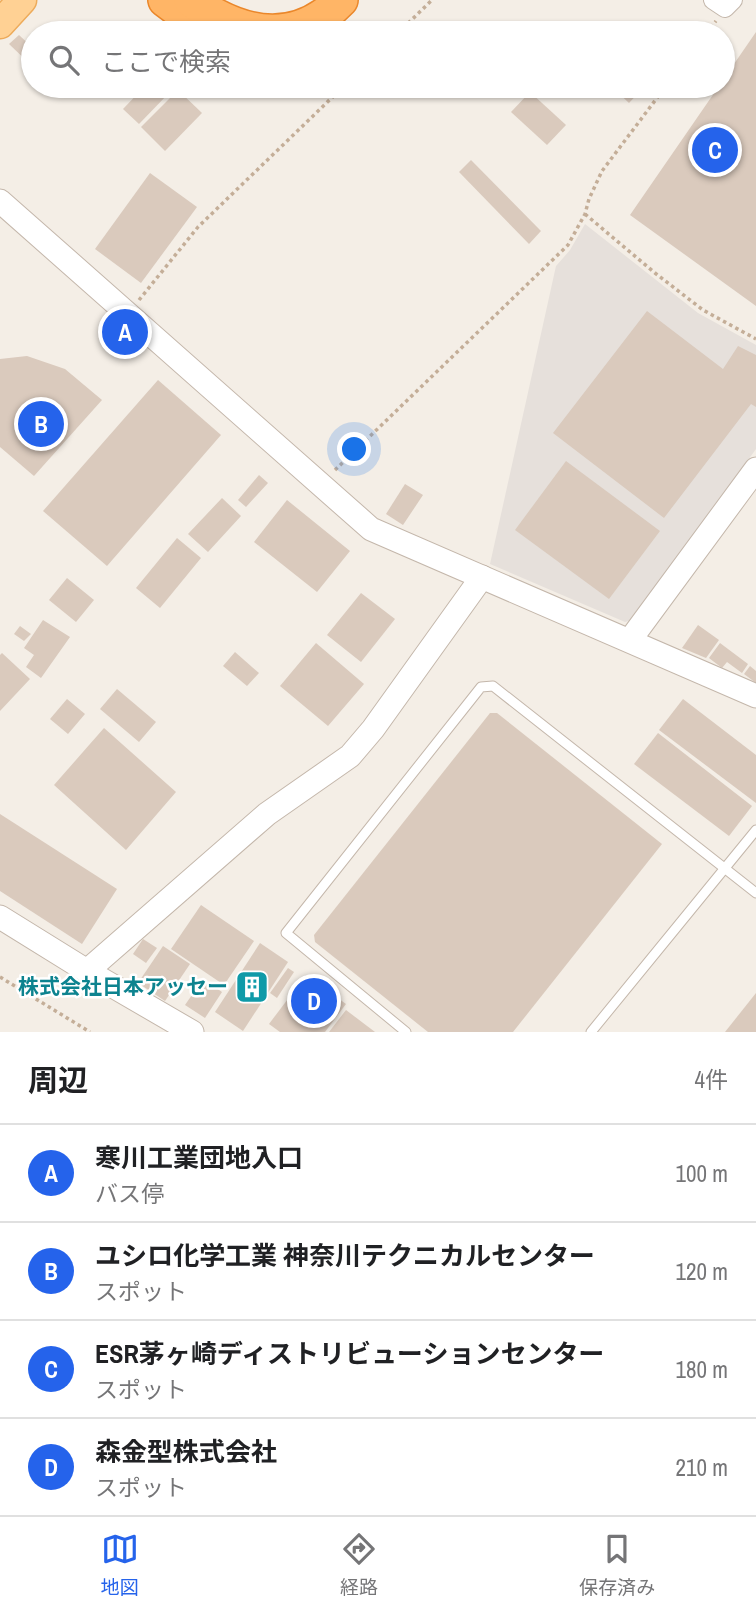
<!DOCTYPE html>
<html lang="ja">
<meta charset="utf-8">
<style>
body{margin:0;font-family:"Archivo Narrow","Noto Sans JP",sans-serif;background:#f6f6f6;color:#202124}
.you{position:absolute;left:355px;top:450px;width:24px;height:24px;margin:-18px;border:5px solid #fff;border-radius:50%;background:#1a73e8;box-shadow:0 0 0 10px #1a73e833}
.badge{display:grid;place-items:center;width:46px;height:46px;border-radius:50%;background:#2563eb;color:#fff;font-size:23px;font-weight:700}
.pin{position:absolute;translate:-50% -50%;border:4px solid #fff;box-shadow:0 2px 7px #0006}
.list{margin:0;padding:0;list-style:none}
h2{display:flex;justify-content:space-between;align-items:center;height:91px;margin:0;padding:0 28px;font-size:30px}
h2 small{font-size:23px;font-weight:400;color:#757577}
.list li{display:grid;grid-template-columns:46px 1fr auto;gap:21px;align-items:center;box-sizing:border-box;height:98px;padding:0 28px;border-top:2px solid #e0e0e0}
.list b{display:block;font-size:26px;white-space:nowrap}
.list p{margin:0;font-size:23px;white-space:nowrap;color:#757577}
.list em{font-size:23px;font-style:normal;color:#757577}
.icon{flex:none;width:38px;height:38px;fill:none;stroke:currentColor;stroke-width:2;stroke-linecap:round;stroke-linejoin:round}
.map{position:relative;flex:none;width:756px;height:1032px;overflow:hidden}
.search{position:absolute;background:#fff;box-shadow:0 2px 5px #0004;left:21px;right:21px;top:21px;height:77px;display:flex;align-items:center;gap:18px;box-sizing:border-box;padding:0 24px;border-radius:38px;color:#757577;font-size:26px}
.sheet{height:483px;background:#fff}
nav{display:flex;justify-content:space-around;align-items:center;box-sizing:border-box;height:98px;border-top:2px solid #e0e0e0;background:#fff;font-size:19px;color:#757577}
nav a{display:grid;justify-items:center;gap:4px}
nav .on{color:#2563eb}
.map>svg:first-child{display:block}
</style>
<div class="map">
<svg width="756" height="1032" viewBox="0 0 756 1032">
<rect width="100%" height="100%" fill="#f4eee6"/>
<path fill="#e6e0db" d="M 585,224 L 698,313 L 756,345 L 756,449 L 632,620 L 625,622 L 490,564 L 556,266 L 570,250 Z"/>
<g fill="#dacabd">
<path d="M 756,32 L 756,306 L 630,215 L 719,86 L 723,86 L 723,80 Z"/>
<path d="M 19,35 L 33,48 L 33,67 L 9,44 Z"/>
<path d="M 145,86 L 162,86 L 169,93 L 139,124 L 123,109 Z"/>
<path d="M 611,86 L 645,86 L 629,103 Z"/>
<path d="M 178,90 L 202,113 L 165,151 L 141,127 Z"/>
<path d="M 530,92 L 566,125 L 547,145 L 511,112 Z"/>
<path d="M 471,160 L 541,231 L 529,244 L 459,172 Z"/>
<path d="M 150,173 L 197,207 L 141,283 L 95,249 Z"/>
<path d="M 647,311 L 723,369 L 738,346 L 756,355 L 756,407 L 751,404 L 664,518 L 553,433 Z"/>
<path d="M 27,356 L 65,369 L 102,400 L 34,476 L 0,447 L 0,359 Z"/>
<path d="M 158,380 L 221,435 L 107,566 L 43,511 Z"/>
<path d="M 566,461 L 660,531 L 609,599 L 515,530 Z"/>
<path d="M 259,475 L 268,483 L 246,507 L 238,500 Z"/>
<path d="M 405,484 L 423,495 L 403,525 L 386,514 Z"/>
<path d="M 222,498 L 241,516 L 208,552 L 188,534 Z"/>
<path d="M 287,500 L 350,551 L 317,592 L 254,542 Z"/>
<path d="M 177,538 L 201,558 L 160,608 L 136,588 Z"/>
<path d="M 67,578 L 94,600 L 76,622 L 49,600 Z"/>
<path d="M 361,593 L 395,619 L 361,662 L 327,635 Z"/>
<path d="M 43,620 L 70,637 L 41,678 L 26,667 L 34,655 L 24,648 Z"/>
<path d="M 698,625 L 719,640 L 706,658 L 682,648 Z"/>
<path d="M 20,626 L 31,634 L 24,641 L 14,634 Z"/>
<path d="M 316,643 L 364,684 L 328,726 L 280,686 Z"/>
<path d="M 720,643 L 748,664 L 742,673 L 727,662 L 722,668 L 709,658 Z"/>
<path d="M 235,652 L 259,673 L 247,686 L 223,666 Z"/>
<path d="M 2,653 L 30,679 L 0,711 L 0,655 Z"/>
<path d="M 750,666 L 756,671 L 756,683 L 744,674 Z"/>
<path d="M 117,689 L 156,722 L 139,742 L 100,709 Z"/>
<path d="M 67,699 L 85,714 L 68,734 L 50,719 Z"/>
<path d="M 683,699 L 756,755 L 756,803 L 659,730 Z"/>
<path d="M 490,713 L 497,713 L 662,844 L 513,1032 L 428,1032 L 315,942 L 314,935 Z"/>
<path d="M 104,728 L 176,792 L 126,850 L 54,785 Z"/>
<path d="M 658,733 L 752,806 L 729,836 L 634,764 Z"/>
<path d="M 0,814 L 117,889 L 82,944 L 0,891 Z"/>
<path d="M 201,905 L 254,941 L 224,985 L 171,949 Z"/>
<path d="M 143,939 L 157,948 L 146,963 L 133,954 Z"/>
<path d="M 260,943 L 288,962 L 243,1031 L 215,1012 Z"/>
<path d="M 163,946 L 190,964 L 165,1001 L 138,983 Z"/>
<path d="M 288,968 L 294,972 L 277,998 L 270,993 Z"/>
<path d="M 306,975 L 346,1004 L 325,1032 L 280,1032 L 269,1024 Z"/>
<path d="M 203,979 L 222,992 L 205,1018 L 185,1005 Z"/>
<path d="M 756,993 L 756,1032 L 725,1032 Z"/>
<path d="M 346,1010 L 375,1032 L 329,1032 Z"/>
</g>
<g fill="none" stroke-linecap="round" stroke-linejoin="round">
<defs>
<g id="service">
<path d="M 406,1032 L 286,933 L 481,687 L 493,686 L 756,893"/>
<path d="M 591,1032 L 756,830"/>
</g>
<path id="minor" d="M 713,0 L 725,8 L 733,0"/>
<g id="tertiary">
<path d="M 0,201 L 371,529 L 756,696"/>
<path d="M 630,640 L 756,469"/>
<path d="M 0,917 L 87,971 L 192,1032"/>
<path d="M 87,971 L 267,814 L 350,756 L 373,729 L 482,577"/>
</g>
<path id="primary" d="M 0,24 L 22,0"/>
<g id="motorway">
<path d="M 165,0 L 205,30"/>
<path d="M 191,0 C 240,35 295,48 341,0"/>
</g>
</defs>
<use href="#service" stroke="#c4b7ab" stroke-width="11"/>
<use href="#minor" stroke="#c4b7ab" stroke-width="20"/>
<use href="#tertiary" stroke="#c4b7ab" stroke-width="25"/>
<use href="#primary" stroke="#edab5b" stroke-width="31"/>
<use href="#motorway" stroke="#ea872b" stroke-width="36"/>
<g stroke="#c4ae98" stroke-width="3.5" stroke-dasharray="3.5 3.5" stroke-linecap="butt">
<path d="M 398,33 L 432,0"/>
<path d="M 706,33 L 716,21"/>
<path d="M 585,214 L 655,273 L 703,310 L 756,339"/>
<path d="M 139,300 L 198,227 L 344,86"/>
<path d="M 335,470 L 568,245 L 585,214 L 589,199 L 602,171 L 666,86"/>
<path d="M 0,977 L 90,1032"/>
</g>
<use href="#service" stroke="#fff" stroke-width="9"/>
<use href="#minor" stroke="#fff" stroke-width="18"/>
<use href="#tertiary" stroke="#fff" stroke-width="23"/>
<use href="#primary" stroke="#ffd194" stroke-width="28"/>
<use href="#motorway" stroke="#ffb566" stroke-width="33"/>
</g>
<defs>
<symbol id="building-square" viewBox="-11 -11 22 22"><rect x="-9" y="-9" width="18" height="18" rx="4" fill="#0f9aa8" stroke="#fff"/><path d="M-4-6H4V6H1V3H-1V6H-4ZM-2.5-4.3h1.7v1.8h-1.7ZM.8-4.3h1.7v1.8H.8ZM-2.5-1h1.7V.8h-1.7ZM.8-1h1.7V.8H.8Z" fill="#fff"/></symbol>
</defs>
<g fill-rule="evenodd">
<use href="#building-square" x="233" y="968" width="38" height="38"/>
</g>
<g text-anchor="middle" stroke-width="5" stroke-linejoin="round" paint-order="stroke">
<g font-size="21" font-weight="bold" fill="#0d838f" stroke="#fff" text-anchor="end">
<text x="228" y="994">株式会社日本アッセー</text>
</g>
</g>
</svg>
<div class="you"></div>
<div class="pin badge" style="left:125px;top:332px">A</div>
<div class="pin badge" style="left:41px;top:424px">B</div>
<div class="pin badge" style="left:715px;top:150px">C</div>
<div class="pin badge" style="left:314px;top:1001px">D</div>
<div class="search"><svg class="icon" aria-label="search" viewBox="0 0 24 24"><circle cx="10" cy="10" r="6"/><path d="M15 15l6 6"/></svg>ここで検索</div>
</div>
<section class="sheet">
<h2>周辺<small>4件</small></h2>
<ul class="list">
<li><span class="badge">A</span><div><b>寒川工業団地入口</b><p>バス停</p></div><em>100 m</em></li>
<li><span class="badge">B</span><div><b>ユシロ化学工業 神奈川テクニカルセンター</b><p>スポット</p></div><em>120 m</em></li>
<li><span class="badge">C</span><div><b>ESR茅ヶ崎ディストリビューションセンター</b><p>スポット</p></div><em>180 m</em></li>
<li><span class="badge">D</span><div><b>森金型株式会社</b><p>スポット</p></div><em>210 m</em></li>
</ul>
</section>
<nav>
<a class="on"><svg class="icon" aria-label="map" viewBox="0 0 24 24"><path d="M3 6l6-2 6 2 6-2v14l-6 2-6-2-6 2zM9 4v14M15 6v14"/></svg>地図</a>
<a><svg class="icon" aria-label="directions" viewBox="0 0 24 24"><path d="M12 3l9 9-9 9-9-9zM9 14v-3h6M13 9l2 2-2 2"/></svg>経路</a>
<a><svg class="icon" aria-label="saved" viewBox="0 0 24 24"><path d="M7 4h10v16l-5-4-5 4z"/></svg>保存済み</a>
</nav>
